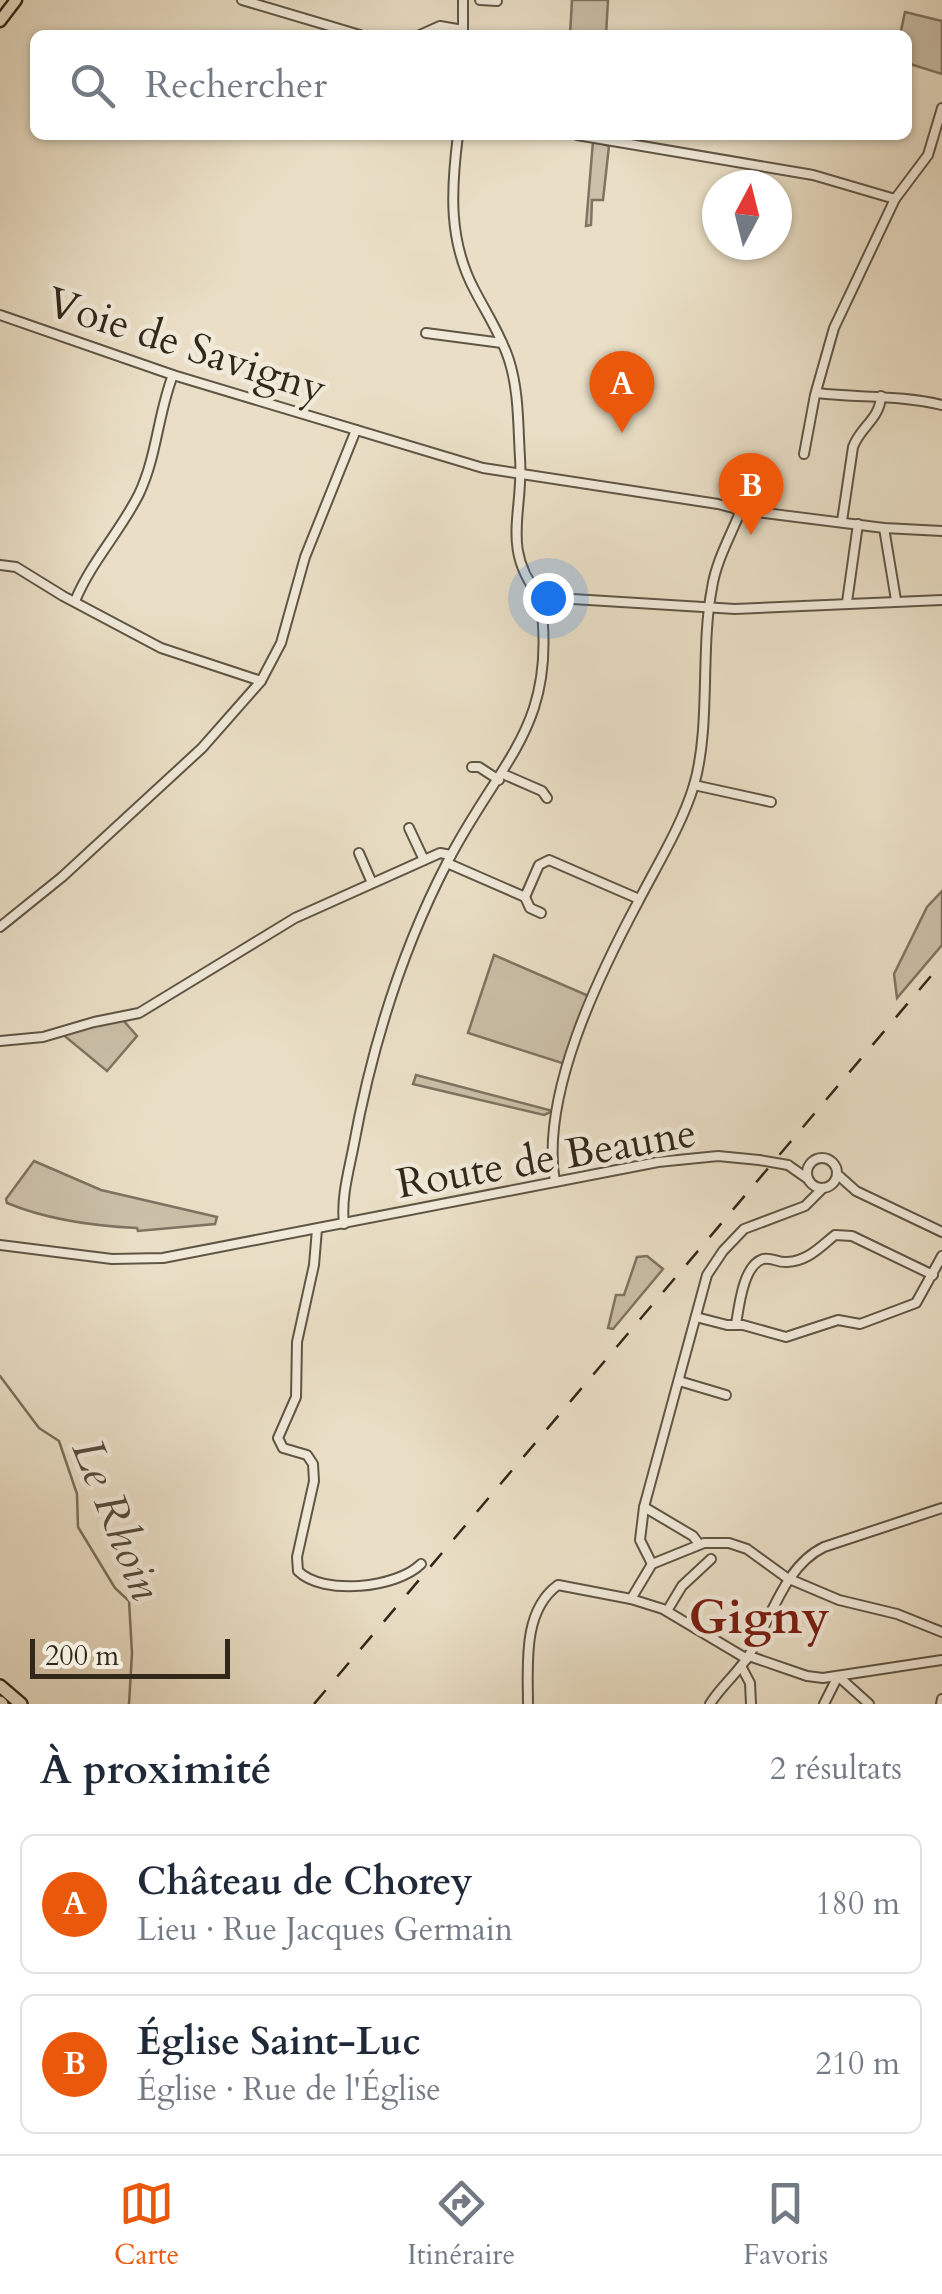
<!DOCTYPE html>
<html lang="fr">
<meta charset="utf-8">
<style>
body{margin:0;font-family:Cardo,serif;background:#f6f6f7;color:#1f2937}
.compass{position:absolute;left:702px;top:170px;width:90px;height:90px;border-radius:50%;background:#fff;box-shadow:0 2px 8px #0004;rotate:7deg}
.scale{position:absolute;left:30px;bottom:25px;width:200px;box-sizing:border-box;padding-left:10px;border:5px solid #32281a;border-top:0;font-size:28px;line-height:35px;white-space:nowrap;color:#32281a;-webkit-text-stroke:8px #f1eada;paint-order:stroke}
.you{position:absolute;left:548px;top:598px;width:35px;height:35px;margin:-25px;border:8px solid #fff;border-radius:50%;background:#1a73e8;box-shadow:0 0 0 15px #1a73e833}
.badge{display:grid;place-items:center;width:65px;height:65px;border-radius:50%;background:#ea580c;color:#fff;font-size:32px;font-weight:700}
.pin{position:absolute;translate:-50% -82px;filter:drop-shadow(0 2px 5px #0008)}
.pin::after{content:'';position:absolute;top:52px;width:35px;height:30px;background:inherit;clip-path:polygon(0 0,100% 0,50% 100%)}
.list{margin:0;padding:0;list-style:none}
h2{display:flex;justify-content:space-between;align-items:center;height:130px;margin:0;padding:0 40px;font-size:42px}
h2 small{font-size:32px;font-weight:400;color:#747a83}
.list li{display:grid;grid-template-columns:65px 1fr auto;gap:30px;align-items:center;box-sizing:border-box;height:140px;margin:0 20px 20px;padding:0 20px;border:2px solid #e0e1e3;border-radius:15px}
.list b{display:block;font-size:38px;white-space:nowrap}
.list p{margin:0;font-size:32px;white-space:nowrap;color:#747a83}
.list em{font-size:32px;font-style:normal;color:#747a83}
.icon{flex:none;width:55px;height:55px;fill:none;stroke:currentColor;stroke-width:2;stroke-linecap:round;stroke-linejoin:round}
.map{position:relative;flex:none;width:942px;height:1704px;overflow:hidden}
.search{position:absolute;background:#fff;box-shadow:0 2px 8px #0004;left:30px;right:30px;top:30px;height:110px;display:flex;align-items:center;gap:25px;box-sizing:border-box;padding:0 35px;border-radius:15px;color:#747a83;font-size:38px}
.sheet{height:450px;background:#fff}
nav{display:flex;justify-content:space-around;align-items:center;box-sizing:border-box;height:140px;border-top:2px solid #e0e1e3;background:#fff;font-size:28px;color:#747a83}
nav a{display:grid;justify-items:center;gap:5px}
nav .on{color:#ea580c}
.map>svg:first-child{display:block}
</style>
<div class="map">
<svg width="942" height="1704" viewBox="0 0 942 1704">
<rect width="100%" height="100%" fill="#eadfc6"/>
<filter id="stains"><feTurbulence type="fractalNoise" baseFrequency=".002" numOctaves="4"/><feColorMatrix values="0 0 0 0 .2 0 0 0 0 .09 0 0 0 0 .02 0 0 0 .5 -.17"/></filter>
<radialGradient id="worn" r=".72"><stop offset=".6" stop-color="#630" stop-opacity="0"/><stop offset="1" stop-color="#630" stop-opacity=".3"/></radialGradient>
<g fill="#cbc0a9" stroke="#7e7462" stroke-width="2.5">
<path d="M 572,0 L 608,0 L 606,35 L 570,35 Z"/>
<path d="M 905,12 L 942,21 L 942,74 L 907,63 L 907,35 L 900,35 Z"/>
<path d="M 593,141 L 609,146 L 603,200 L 592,200 L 591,225 L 586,226 Z"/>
<path d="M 942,891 L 942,945 L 897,998 L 894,974 L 927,907 Z"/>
<path d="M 494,955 L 591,997 L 565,1064 L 468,1033 Z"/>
<path d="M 123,1020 L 137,1036 L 107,1071 L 61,1033 Z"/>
<path d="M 416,1075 L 553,1111 L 544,1115 L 413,1084 Z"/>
<path d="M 34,1161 L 101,1190 L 217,1217 L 215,1224 L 138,1231 L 137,1228 C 93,1226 48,1220 7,1203 L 6,1199 Z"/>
<path d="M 647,1256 L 663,1269 L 613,1329 L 608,1328 L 616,1295 L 624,1295 L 637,1257 Z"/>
</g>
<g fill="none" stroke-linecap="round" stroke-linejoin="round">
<path stroke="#7b715e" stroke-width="2.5" d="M 0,1376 L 39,1428 L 59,1441 L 77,1494 L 78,1527 L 115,1588 L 129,1601 L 132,1653 L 129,1704"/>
<defs>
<g id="minor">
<path d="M 242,0 L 360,35"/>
<path d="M 480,0 L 497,1"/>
<path d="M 463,31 L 463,0"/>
<path d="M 420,35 L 440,26 L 463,30"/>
<path d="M 458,135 C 451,190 448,241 475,291 C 487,314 501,335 509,360 C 519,391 518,426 520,458 C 524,512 500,548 540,597"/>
<path d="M 577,135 L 813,175 L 895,199"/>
<path d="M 0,315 L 173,375 L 483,468 L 718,504 L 741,510 L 884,528 L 942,531"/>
<path d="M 426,333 L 502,343"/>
<path d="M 817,393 C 860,398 900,395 942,405"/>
<path d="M 804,454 L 815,395 L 834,328 L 895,199 L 928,155 L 942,108"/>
<path d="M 842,521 L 853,447 C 860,427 880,419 881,396"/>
<path d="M 884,528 L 896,600"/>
<path d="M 0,565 L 16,567 L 63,596 L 161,648 L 261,681"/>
<path d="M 540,597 L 735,609 L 942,600"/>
<path d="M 75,601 C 91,562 120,532 139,494 C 157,456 158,413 173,375"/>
<path d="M 847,602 L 858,524"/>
<path d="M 472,767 L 479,767 L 499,780"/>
<path d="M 503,774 L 542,791 L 547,798"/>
<path d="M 694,785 L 771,802"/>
<path d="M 409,828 L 424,860"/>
<path d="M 359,853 L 372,883"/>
<path d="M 447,863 L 525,897 L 539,865 L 549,860 L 639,899"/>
<path d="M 525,897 L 530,908 L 541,913"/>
<path d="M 0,927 L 62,877 L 202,748 L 261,681 L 281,643 L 305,557 L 356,430"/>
<path d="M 0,1041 L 43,1037 L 94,1022 L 139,1013 L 295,918 L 440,853 L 451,855"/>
<circle cx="822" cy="1173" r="15"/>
<path d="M 788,1165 L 808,1179"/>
<path d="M 837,1174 L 856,1191 L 942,1232"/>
<path d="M 555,1182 C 540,1096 598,977 638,902 C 657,865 682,825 694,785 C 711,727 700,649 712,588 C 716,561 731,535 741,510"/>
<path d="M 344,1224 C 341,1199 348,1174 353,1149 C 371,1050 401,951 448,861 C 501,758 559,726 540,597"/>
<path d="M 317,1229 L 314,1265 L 297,1342 L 296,1397 L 278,1438 L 283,1448 L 307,1455 L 313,1464 L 314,1481 L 297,1557 L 298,1571 C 323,1596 397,1588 421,1564"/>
<path d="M 0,1245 L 112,1259 L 163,1258 L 658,1162 L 718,1156 L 759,1160"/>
<path d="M 696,1317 L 727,1325 L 743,1325 L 786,1337 L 838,1320 L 860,1324 L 916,1303 L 942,1256"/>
<path d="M 736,1324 C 739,1307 743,1265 763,1259 C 772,1257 778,1263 787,1262 C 808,1261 820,1247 835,1235 L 852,1236 L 933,1275"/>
<path d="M 679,1381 L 726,1395"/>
<path d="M 644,1507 L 693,1536 L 699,1544"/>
<path d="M 652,1564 L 640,1540 L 644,1507 L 707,1275 L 723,1251 L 744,1229 L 805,1206 L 823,1188"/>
<path d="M 631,1599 L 652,1564 L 704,1543 L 729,1543 L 747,1549 L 787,1578 L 839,1600 L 897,1614 L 942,1632"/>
<path d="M 667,1611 L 682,1586 L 711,1559"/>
<path d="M 749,1656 L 807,1676 L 823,1678 L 942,1660"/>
<path d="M 741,1666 L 750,1683 L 751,1704"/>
<path d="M 528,1704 C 528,1666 522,1611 558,1585 L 631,1599 L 663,1609 L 747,1659"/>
<path d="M 710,1704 C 721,1686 738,1673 749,1655 C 771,1620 784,1566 824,1547 L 942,1508"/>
<path d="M 824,1704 L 838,1676 L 869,1704"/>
<path d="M 941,1704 L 942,1699"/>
</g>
<path id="major" d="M 0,21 L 16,0"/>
<g id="highway">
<path d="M 0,1686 L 21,1704"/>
<path d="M 0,1702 L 2,1704"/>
</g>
</defs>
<use href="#minor" stroke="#605645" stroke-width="12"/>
<use href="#major" stroke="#32281a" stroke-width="15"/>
<use href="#highway" stroke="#32281a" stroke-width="16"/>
<use href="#minor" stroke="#f1eada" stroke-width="8"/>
<use href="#major" stroke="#eadfc6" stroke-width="10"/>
<use href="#highway" stroke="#eadfc6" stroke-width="11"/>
<path stroke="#32281a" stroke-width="2.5" stroke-dasharray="18 18" stroke-linecap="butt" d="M 314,1704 L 942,963"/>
<defs>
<path id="minor-bridge" d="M 759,1160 L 788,1165"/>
</defs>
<use href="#minor-bridge" stroke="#605645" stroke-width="12" stroke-linecap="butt"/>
<use href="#minor-bridge" stroke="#f1eada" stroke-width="8"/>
</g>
<g text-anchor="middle" stroke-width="9" stroke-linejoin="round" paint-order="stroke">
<g font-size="42" fill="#32281a" stroke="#f1eada">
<text transform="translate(187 344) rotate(18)" y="15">Voie de Savigny</text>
<text transform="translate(546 1157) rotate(-10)" y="15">Route de Beaune</text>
</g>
<g font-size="45" font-style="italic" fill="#564c3c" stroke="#f1eada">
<text transform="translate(118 1519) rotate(68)" y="16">Le Rhoin</text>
</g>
<g font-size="48" font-weight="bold" fill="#7a1f14" stroke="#f1eada">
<text x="759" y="1633">Gigny</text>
</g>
</g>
<rect width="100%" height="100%" filter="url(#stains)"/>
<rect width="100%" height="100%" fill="url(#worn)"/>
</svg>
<svg class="compass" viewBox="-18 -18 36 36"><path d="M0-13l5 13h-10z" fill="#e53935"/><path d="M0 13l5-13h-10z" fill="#747a83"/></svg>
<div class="scale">200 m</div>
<div class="you"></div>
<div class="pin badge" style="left:622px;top:433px">A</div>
<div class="pin badge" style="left:751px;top:535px">B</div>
<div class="search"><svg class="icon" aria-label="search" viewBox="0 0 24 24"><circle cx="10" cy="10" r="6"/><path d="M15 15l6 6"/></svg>Rechercher</div>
</div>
<section class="sheet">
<h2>À proximité<small>2 résultats</small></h2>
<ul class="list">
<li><span class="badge">A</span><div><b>Château de Chorey</b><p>Lieu · Rue Jacques Germain</p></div><em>180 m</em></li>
<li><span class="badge">B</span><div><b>Église Saint-Luc</b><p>Église · Rue de l'Église</p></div><em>210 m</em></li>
</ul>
</section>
<nav>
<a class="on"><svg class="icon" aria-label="map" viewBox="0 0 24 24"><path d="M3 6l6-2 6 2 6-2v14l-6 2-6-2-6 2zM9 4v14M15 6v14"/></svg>Carte</a>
<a><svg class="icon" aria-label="directions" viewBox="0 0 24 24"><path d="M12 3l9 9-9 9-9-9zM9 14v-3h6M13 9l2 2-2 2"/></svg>Itinéraire</a>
<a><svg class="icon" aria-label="saved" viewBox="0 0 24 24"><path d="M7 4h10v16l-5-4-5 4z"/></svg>Favoris</a>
</nav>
